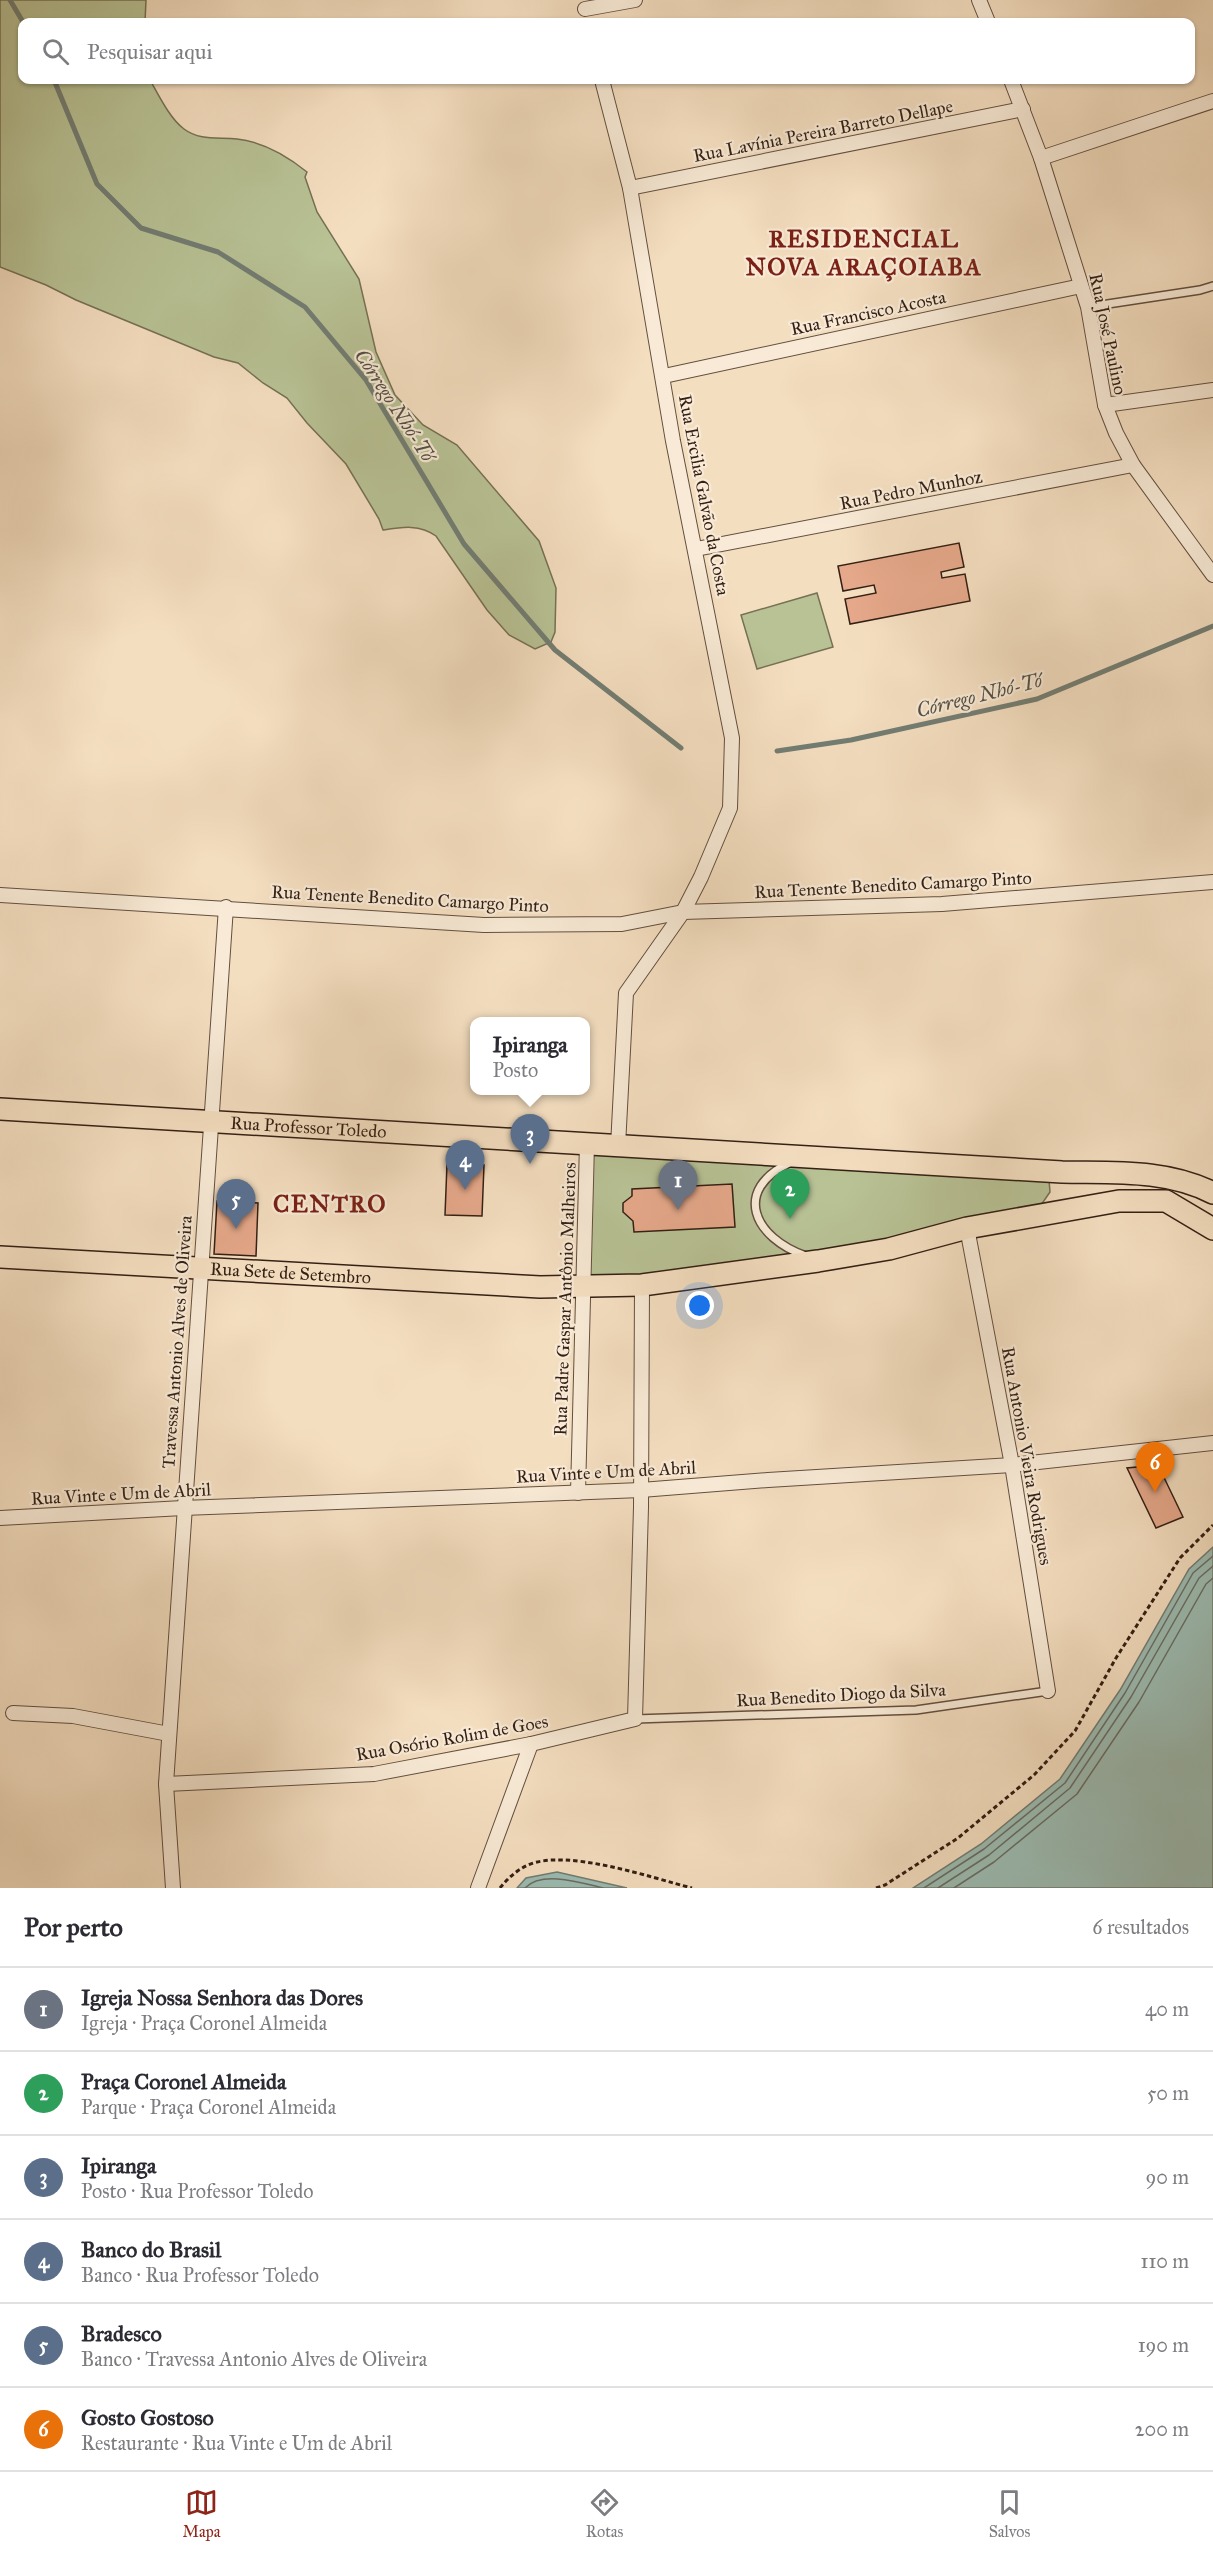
<!DOCTYPE html>
<html lang="pt">
<meta charset="utf-8">
<style>
body{margin:0;font-family:"IM FELL Great Primer",serif;background:#f7f7f7;color:#2b2b33}
.you{position:absolute;left:700px;top:1306px;width:21px;height:21px;margin:-15px;border:4px solid #fff;border-radius:50%;background:#1a73e8;box-shadow:0 0 0 9px #1a73e833}
.badge{display:grid;place-items:center;width:39px;height:39px;border-radius:50%;background:#8f2418;color:#fff;font-size:20px;font-weight:700}
.pin{position:absolute;translate:-50% -50px;filter:drop-shadow(0 2px 3px #0008)}
.pin::after{content:'';position:absolute;top:32px;width:21px;height:18px;background:inherit;clip-path:polygon(0 0,100% 0,50% 100%)}
.popup{position:absolute;left:470px;top:1017px;width:120px;height:78px;box-sizing:border-box;display:grid;place-content:center;border-radius:12px;background:#fff;filter:drop-shadow(0 2px 4px #0005);font-size:20px;white-space:nowrap;color:#7c7c81}
.popup b{font-size:22px;color:#2b2b33}
.popup::after{content:'';position:absolute;left:50%;top:100%;margin-left:-12px;border:12px solid transparent;border-top-color:#fff}
.list{margin:0;padding:0;list-style:none}
h2{display:flex;justify-content:space-between;align-items:center;height:78px;margin:0;padding:0 24px;font-size:26px}
h2 small{font-size:20px;font-weight:400;color:#7c7c81}
.list li{display:grid;grid-template-columns:39px 1fr auto;gap:18px;align-items:center;box-sizing:border-box;height:84px;padding:0 24px;border-top:2px solid #e1e1e2}
.list b{display:block;font-size:22px;white-space:nowrap}
.list p{margin:0;font-size:20px;white-space:nowrap;color:#7c7c81}
.list em{font-size:20px;font-style:normal;color:#7c7c81}
.icon{flex:none;width:33px;height:33px;fill:none;stroke:currentColor;stroke-width:2;stroke-linecap:round;stroke-linejoin:round}
.map{position:relative;flex:none;width:1213px;height:1888px;overflow:hidden}
.search{position:absolute;background:#fff;box-shadow:0 2px 4px #0004;left:18px;right:18px;top:18px;height:66px;display:flex;align-items:center;gap:15px;box-sizing:border-box;padding:0 21px;border-radius:12px;color:#7c7c81;font-size:22px}
.sheet{height:582px;background:#fff}
nav{display:flex;justify-content:space-around;align-items:center;box-sizing:border-box;height:84px;border-top:2px solid #e1e1e2;background:#fff;font-size:16px;color:#7c7c81}
nav a{display:grid;justify-items:center;gap:3px}
nav .on{color:#8f2418}
.map>svg:first-child{display:block}
</style>
<div class="map">
<svg width="1213" height="1888" viewBox="0 0 1213 1888">
<rect width="100%" height="100%" fill="#f4dec0"/>
<filter id="stains"><feTurbulence type="fractalNoise" baseFrequency=".00333" numOctaves="4"/><feColorMatrix values="0 0 0 0 .2 0 0 0 0 .09 0 0 0 0 .02 0 0 0 .5 -.17"/></filter>
<radialGradient id="worn" r=".72"><stop offset=".6" stop-color="#630" stop-opacity="0"/><stop offset="1" stop-color="#630" stop-opacity=".3"/></radialGradient>
<g fill="#b8c295" stroke="#767054" stroke-width="1.5">
<path d="M 0,0 L 146,0 L 145,22 L 22,22 L 22,80 L 150,80 C 158,94 170,119 184,129 C 200,141 218,137 237,139 C 264,142 286,155 307,172 L 305,177 L 317,212 L 359,279 L 376,352 L 395,395 L 423,425 L 457,445 L 539,541 L 556,588 L 555,632 L 551,642 L 535,649 L 509,635 L 487,610 L 436,536 C 420,524 402,527 383,530 L 379,519 L 346,464 L 307,423 L 287,398 L 263,383 L 238,363 L 214,357 L 76,300 L 46,285 L 0,267 Z"/>
<path d="M 817,593 L 833,647 L 757,669 L 741,615 Z"/>
<path d="M 591,1147 L 1049,1180 L 1050,1192 L 1041,1205 L 889,1246 L 587,1282 Z"/>
</g>
<g fill="#9cbcb3" stroke="#727d73" stroke-width="1.5">
<path d="M 1213,1547 L 1213,1888 L 913,1888 L 981,1844 L 1060,1779 L 1120,1690 L 1189,1569 Z"/>
<path d="M 557,1872 L 627,1888 L 517,1888 L 526,1878 Z"/>
</g>
<g fill="none" stroke-linecap="round" stroke-linejoin="round">
<g stroke="#686e64" stroke-width="1.5">
<path d="M 525,1888 C 542,1870 582,1883 603,1888"/>
<path d="M 924,1888 L 984,1849 L 1065,1783 L 1125,1693 L 1193,1573 L 1213,1556"/>
<path d="M 938,1888 L 989,1855 L 1070,1788 L 1131,1697 L 1199,1578 L 1213,1566"/>
<path d="M 954,1888 L 994,1862 L 1077,1794 L 1139,1702 L 1206,1584 L 1213,1578"/>
</g>
<g stroke="#727d73" stroke-width="5">
<path d="M 10,0 L 23,22"/>
<path d="M 54,80 L 97,184 L 141,228 L 218,252 L 305,307 L 366,380 L 464,544 L 555,650 L 681,748"/>
<path d="M 777,751 L 851,740 L 1037,699 L 1213,626"/>
</g>
</g>
<g fill="#e5a88a" stroke="#331f14" stroke-width="1.5">
<path d="M 959,543 L 964,567 L 941,572 L 942,578 L 965,574 L 970,601 L 850,624 L 845,599 L 876,593 L 874,585 L 843,591 L 838,566 Z"/>
<path d="M 447,1164 L 484,1165 L 482,1216 L 445,1215 Z"/>
<path d="M 732,1184 L 735,1227 L 634,1232 L 633,1221 L 623,1212 L 623,1203 L 632,1196 L 632,1189 Z"/>
<path d="M 217,1201 L 258,1203 L 256,1256 L 214,1254 Z"/>
<path d="M 1158,1465 L 1183,1517 L 1156,1528 L 1127,1468 Z"/>
</g>
<g fill="none" stroke-linecap="round" stroke-linejoin="round">
<defs>
<g id="lane">
<path d="M 1088,307 L 1200,290 L 1213,286"/>
<path d="M 791,1162 C 731,1190 754,1238 806,1256"/>
<path d="M 635,1719 L 916,1710 L 1048,1691"/>
</g>
<g id="street">
<path d="M 979,0 L 988,22"/>
<path d="M 585,9 L 635,0"/>
<path d="M 602,80 L 630,188 L 673,441 L 732,738 L 730,808 L 701,877 L 683,912 L 626,993 L 618,1146"/>
<path d="M 1011,80 L 1041,158 L 1088,307 L 1105,405 L 1116,433 L 1133,465 L 1213,575"/>
<path d="M 1041,158 L 1213,101"/>
<path d="M 630,188 L 1023,109"/>
<path d="M 664,376 L 1081,286"/>
<path d="M 1105,405 L 1213,390"/>
<path d="M 696,549 L 1133,465"/>
<path d="M 0,895 L 484,925 L 622,924 L 683,912 L 942,904 L 1213,882"/>
<path d="M 967,1228 L 1012,1465 L 1048,1691"/>
<path d="M 578,1493 L 587,1143"/>
<path d="M 0,1518 L 183,1508 L 641,1490 L 768,1480 L 1012,1465 L 1213,1443"/>
<path d="M 13,1713 L 73,1716 L 169,1734"/>
<path d="M 166,1784 L 374,1774 L 531,1744 L 635,1719 L 641,1507 L 642,1285"/>
<path d="M 173,1888 L 166,1784 L 226,907"/>
<path d="M 478,1888 L 531,1744"/>
</g>
<g id="primary">
<path id="s1" d="M 0,1109 L 1062,1172 C 1113,1173 1167,1169 1213,1193"/>
<path id="s2" d="M 0,1257 L 540,1287 L 642,1285 L 818,1261 L 889,1249 L 967,1228 L 1119,1201 L 1166,1201 L 1213,1229"/>
</g>
</defs>
<use href="#lane" stroke="#634f3f" stroke-width="10"/>
<use href="#street" stroke="#634f3f" stroke-width="16"/>
<use href="#primary" stroke="#331f14" stroke-width="24"/>
<g stroke="#331f14" stroke-width="3" stroke-dasharray="4.5 3" stroke-linecap="butt">
<path d="M 500,1888 C 508,1878 517,1870 528,1865 C 567,1848 652,1878 692,1888"/>
<path d="M 876,1888 L 885,1885 L 958,1838 L 1034,1775 L 1075,1731 L 1116,1658 L 1180,1558 L 1213,1525"/>
</g>
<use href="#lane" stroke="#f8ead6" stroke-width="7"/>
<use href="#street" stroke="#f8ead6" stroke-width="14"/>
<use href="#primary" stroke="#f4dec0" stroke-width="21"/>
</g>
<g text-anchor="middle" stroke-width="4.5" stroke-linejoin="round" paint-order="stroke">
<g font-size="18" fill="#331f14" stroke="#f8ead6">
<text transform="translate(823 131) rotate(-11)" y="6">Rua Lavínia Pereira Barreto Dellape</text>
<text transform="translate(868 313) rotate(-12)" y="6">Rua Francisco Acosta</text>
<text transform="translate(1108 334) rotate(78)" y="6">Rua José Paulino</text>
<text transform="translate(911 490) rotate(-11)" y="6">Rua Pedro Munhoz</text>
<text transform="translate(704 495) rotate(79)" y="6">Rua Ercilia Galvão da Costa</text>
<text transform="translate(893 885) rotate(-3)" y="6">Rua Tenente Benedito Camargo Pinto</text>
<text transform="translate(410 899) rotate(3)" y="6">Rua Tenente Benedito Camargo Pinto</text>
<text dy="6" stroke="none"><textPath href="#s1" startOffset="309">Rua Professor Toledo</textPath></text>
<text dy="6" stroke="none"><textPath href="#s2" startOffset="291">Rua Sete de Setembro</textPath></text>
<text transform="translate(565 1299) rotate(-88)" y="6">Rua Padre Gaspar Antônio Malheiros</text>
<text transform="translate(177 1342) rotate(-86)" y="6">Travessa Antonio Alves de Oliveira</text>
<text transform="translate(1027 1456) rotate(80)" y="6">Rua Antonio Vieira Rodrigues</text>
<text transform="translate(606 1472) rotate(-3)" y="6">Rua Vinte e Um de Abril</text>
<text transform="translate(121 1494) rotate(-3)" y="6">Rua Vinte e Um de Abril</text>
<text transform="translate(841 1695) rotate(-3)" y="6">Rua Benedito Diogo da Silva</text>
<text transform="translate(452 1738) rotate(-10)" y="6">Rua Osório Rolim de Goes</text>
</g>
<g font-size="20" font-style="italic" fill="#524e44" stroke="#f8ead6">
<text transform="translate(395 405) rotate(57)" y="7">Córrego Nhó-Tó</text>
<text transform="translate(979 695) rotate(-14)" y="7">Córrego Nhó-Tó</text>
</g>
<g font-size="24" font-weight="bold" letter-spacing="1.5" fill="#7a1f14" stroke="#f8ead6">
<text x="864" y="247">RESIDENCIAL<tspan x="864" dy="28">NOVA ARAÇOIABA</tspan></text>
<text x="330" y="1212">CENTRO</text>
</g>
</g>
<rect width="100%" height="100%" filter="url(#stains)"/>
<rect width="100%" height="100%" fill="url(#worn)"/>
</svg>
<div class="you"></div>
<div class="pin badge" style="left:678px;top:1210px;background:#6b7280">1</div>
<div class="pin badge" style="left:790px;top:1219px;background:#2e9e5b">2</div>
<div class="pin badge" style="left:530px;top:1164px;background:#5c6f8a">3</div>
<div class="popup"><b>Ipiranga</b>Posto</div>
<div class="pin badge" style="left:465px;top:1190px;background:#5c6f8a">4</div>
<div class="pin badge" style="left:236px;top:1229px;background:#5c6f8a">5</div>
<div class="pin badge" style="left:1155px;top:1492px;background:#e8710a">6</div>
<div class="search"><svg class="icon" aria-label="search" viewBox="0 0 24 24"><circle cx="10" cy="10" r="6"/><path d="M15 15l6 6"/></svg>Pesquisar aqui</div>
</div>
<section class="sheet">
<h2>Por perto<small>6 resultados</small></h2>
<ul class="list">
<li><span class="badge" style="background:#6b7280">1</span><div><b>Igreja Nossa Senhora das Dores</b><p>Igreja · Praça Coronel Almeida</p></div><em>40 m</em></li>
<li><span class="badge" style="background:#2e9e5b">2</span><div><b>Praça Coronel Almeida</b><p>Parque · Praça Coronel Almeida</p></div><em>50 m</em></li>
<li><span class="badge" style="background:#5c6f8a">3</span><div><b>Ipiranga</b><p>Posto · Rua Professor Toledo</p></div><em>90 m</em></li>
<li><span class="badge" style="background:#5c6f8a">4</span><div><b>Banco do Brasil</b><p>Banco · Rua Professor Toledo</p></div><em>110 m</em></li>
<li><span class="badge" style="background:#5c6f8a">5</span><div><b>Bradesco</b><p>Banco · Travessa Antonio Alves de Oliveira</p></div><em>190 m</em></li>
<li><span class="badge" style="background:#e8710a">6</span><div><b>Gosto Gostoso</b><p>Restaurante · Rua Vinte e Um de Abril</p></div><em>200 m</em></li>
</ul>
</section>
<nav>
<a class="on"><svg class="icon" aria-label="map" viewBox="0 0 24 24"><path d="M3 6l6-2 6 2 6-2v14l-6 2-6-2-6 2zM9 4v14M15 6v14"/></svg>Mapa</a>
<a><svg class="icon" aria-label="directions" viewBox="0 0 24 24"><path d="M12 3l9 9-9 9-9-9zM9 14v-3h6M13 9l2 2-2 2"/></svg>Rotas</a>
<a><svg class="icon" aria-label="saved" viewBox="0 0 24 24"><path d="M7 4h10v16l-5-4-5 4z"/></svg>Salvos</a>
</nav>
